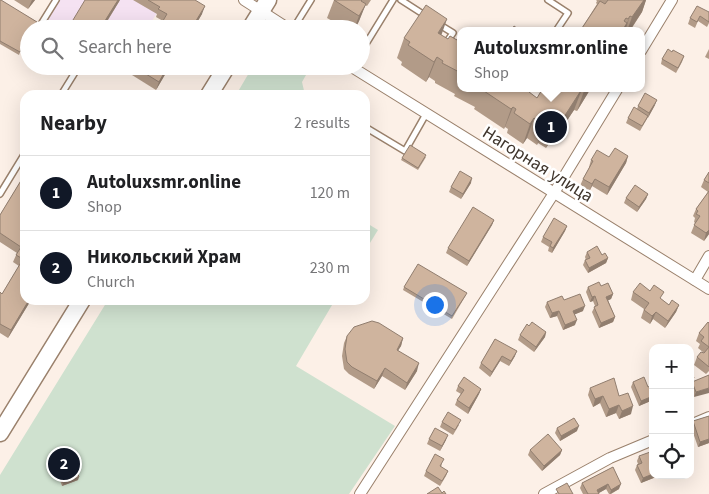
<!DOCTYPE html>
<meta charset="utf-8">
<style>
body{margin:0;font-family:"Source Sans 3",sans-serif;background:#f2f2f2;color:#202124}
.controls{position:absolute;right:15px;bottom:15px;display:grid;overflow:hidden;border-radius:10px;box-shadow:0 5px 20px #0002}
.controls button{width:45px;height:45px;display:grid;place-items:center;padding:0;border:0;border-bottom:1px solid #e0e0e0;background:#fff;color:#202124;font:25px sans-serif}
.you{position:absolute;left:434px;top:304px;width:18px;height:18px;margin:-12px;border:4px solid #fff;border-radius:50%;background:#1a73e8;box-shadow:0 0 0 8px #1a73e833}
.badge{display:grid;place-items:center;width:32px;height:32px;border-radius:50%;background:#111827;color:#fff;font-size:16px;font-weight:700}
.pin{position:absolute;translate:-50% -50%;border:2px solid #fff;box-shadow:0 1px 5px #0006}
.popup{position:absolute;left:457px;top:27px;width:188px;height:65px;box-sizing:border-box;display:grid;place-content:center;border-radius:10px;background:#fff;filter:drop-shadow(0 1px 4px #0005);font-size:16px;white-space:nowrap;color:#757577}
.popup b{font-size:19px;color:#202124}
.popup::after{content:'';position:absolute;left:50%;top:100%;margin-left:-10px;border:10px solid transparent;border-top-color:#fff}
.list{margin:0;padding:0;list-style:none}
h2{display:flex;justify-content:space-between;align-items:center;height:65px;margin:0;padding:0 20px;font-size:21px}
h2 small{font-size:16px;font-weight:400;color:#757577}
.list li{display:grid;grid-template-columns:32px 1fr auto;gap:15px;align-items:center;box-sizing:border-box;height:75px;padding:0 20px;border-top:1px solid #e0e0e0}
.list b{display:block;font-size:19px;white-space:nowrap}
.list p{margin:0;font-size:16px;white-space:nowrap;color:#757577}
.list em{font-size:16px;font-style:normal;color:#757577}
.icon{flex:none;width:28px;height:28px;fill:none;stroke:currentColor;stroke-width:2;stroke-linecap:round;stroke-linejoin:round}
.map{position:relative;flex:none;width:709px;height:494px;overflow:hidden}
.search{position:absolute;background:#fff;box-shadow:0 5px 20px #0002;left:20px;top:20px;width:350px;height:55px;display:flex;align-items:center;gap:12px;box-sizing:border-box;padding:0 18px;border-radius:28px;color:#757577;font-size:19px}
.panel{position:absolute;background:#fff;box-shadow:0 5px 20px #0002;left:20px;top:90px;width:350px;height:215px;border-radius:15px}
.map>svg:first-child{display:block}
</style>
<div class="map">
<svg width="709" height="494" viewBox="0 0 709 494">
<rect width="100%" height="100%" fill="#fcf0e7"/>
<path fill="#f5e2f2" d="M 60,0 L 165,0 L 147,29 L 42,29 Z"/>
<g fill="#cfe1cf">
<path d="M 253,66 L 292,66 L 306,75 L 302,82 L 305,95 L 236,95 Z"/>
<path d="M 365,222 L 378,230 L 365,251 Z"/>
<path d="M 108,300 L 335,300 L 296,366 L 395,426 L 349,494 L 0,494 L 0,475 Z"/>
</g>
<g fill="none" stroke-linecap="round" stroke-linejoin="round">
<defs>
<g id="lane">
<path d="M 401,0 L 426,16"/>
<path d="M 548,0 L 568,13 L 556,31"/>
<path d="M 440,25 L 453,33 L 448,40"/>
<path d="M 38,29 L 56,0"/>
<path d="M 293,29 L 311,0"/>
<path d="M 361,52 L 393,0"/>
<path d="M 61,95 L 79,66"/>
<path d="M 365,127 L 405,151 L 426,114"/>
<path d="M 0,194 L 25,153"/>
</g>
<g id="street">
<path d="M 244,0 L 289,29"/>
<path d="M 641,51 L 672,0"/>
<path d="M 350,66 L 709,289"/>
<path d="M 695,280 L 709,256"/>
<path d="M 690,425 L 709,417"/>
<path d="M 360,494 L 554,193 L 618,88"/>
<path d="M 544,494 L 610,458 L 653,440"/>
</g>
<g id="primary">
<path d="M 250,29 L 268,0"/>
<path d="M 209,95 L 227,66"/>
<path d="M 0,433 L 82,300"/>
</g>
</defs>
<use href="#lane" stroke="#9a816c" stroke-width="8"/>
<use href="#street" stroke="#9a816c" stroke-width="12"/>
<use href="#primary" stroke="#9a816c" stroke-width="19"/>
<use href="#lane" stroke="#fff" stroke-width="5"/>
<use href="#street" stroke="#fff" stroke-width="10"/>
<use href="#primary" stroke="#fff" stroke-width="16"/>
</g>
<g fill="#b29b88">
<path d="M 0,0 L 37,22 L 34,29 L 29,29 L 19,55 L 0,44 Z"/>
<path d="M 14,0 L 35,0 L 28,9 Z"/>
<path d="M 120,0 L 105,25 L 110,29 L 68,29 L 70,25 Z"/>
<path d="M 133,0 L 195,0 L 202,14 L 193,29 L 158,29 L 163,21 L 156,17 L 157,14 Z"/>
<path d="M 334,0 L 371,0 L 367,6 L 365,5 L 359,21 L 355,29 L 346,29 L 327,18 Z"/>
<path d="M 596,0 L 646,0 L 642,12 L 630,31 L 580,31 L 597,4 L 596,3 L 597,1 Z"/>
<path d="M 709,12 L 709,23 L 707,27 L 698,21 L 695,28 L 688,24 L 690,18 Z"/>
<path d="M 441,35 L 448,39 L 461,40 L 461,88 L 532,88 L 530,93 L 537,98 L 543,88 L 591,88 L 577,111 L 574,110 L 554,140 L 552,138 L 546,148 L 538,143 L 537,145 L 527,138 L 523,144 L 507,133 L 508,129 L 505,127 L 504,129 L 474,109 L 475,107 L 454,96 L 455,94 L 435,83 L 435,81 L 429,77 L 426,82 L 401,65 L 402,62 L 397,58 L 404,38 Z"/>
<path d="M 709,49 L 709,59 L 705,57 Z"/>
<path d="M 672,52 L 684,56 L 682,62 L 676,73 L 661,64 L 662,59 Z"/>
<path d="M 125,66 L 170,66 L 156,90 L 124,70 Z"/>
<path d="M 655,105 L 640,131 L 626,123 L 628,118 L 637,109 L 638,106 Z"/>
<path d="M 628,156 L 626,163 L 607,195 L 592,186 L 589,192 L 580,186 L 583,179 L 589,168 L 589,167 L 591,160 Z"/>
<path d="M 426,157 L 418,170 L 401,160 L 402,158 Z"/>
<path d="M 709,172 L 709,234 L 704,241 L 691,233 L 695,223 L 694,222 L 695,218 L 693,216 L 696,209 L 708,192 L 701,187 L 704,180 Z"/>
<path d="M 25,174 L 25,300 L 31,300 L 8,338 L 0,333 L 0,292 L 2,294 L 19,266 L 13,262 L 17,253 L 0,242 L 0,215 Z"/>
<path d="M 471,183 L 461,199 L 449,192 L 451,187 Z"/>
<path d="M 648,194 L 646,199 L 637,212 L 624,203 L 626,198 Z"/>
<path d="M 494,220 L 492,225 L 467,266 L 446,253 L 448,248 Z"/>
<path d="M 567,226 L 565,231 L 552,253 L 548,251 L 549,247 L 541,242 L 543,237 Z"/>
<path d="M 587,252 L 602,255 L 608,258 L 606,263 L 588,273 L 583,265 L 585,260 L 586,260 L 585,257 Z"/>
<path d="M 601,286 L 613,294 L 611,299 L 608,300 L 615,317 L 613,322 L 599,328 L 592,312 L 595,306 L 593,301 L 590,302 L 586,292 L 588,287 Z"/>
<path d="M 404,287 L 466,295 L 452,319 L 403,290 Z"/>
<path d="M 633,292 L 661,299 L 669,305 L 679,305 L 676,312 L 665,328 L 653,319 L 650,324 L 641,318 L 644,309 L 631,300 Z"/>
<path d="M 564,300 L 583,311 L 575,314 L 575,325 L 563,330 L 557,316 L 550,318 L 545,307 L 547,302 Z"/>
<path d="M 708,322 L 709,371 L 706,374 L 694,365 L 697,357 L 704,353 L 698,348 L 700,344 L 696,341 L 699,333 Z"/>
<path d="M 546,332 L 545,337 L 534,352 L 518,340 L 520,335 Z"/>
<path d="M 347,336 L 403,338 L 401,346 L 398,350 L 417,371 L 405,390 L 382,376 L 374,389 L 349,374 L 344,369 L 342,356 L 344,343 Z"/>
<path d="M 495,339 L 515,356 L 509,366 L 500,361 L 490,377 L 479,368 L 481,363 Z"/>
<path d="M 690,367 L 694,378 L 693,382 L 709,375 L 694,397 L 690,388 L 691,384 L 690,384 Z"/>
<path d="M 633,382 L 648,387 L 653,385 L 653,400 L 639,406 L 631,387 Z"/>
<path d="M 458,386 L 481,389 L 479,394 L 468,414 L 455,405 L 457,400 L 461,394 L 456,391 Z"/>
<path d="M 590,388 L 619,396 L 631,414 L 619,419 L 616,413 L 606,417 L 600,403 L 593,407 L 588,395 Z"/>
<path d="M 709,416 L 709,443 L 698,447 L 691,427 L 693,421 Z"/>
<path d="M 442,422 L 459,425 L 453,435 L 440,427 Z"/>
<path d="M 557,428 L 577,431 L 560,441 L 555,433 Z"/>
<path d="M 429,439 L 446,440 L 440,451 L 427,444 Z"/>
<path d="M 530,450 L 562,450 L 560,455 L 542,471 L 528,455 Z"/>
<path d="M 639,456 L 653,475 L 661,475 L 641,483 L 635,470 L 637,465 L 638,464 L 637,461 Z"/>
<path d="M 58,458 L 78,480 L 62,486 L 56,469 L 57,466 L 56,464 Z"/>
<path d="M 442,464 L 441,467 L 448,471 L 446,476 L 440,486 L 424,476 L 426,471 Z"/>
<path d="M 613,467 L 619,489 L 611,494 L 609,494 L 606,489 L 599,493 L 599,494 L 583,494 L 580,488 L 582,483 Z"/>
</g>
<g fill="#917e6f">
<path d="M 32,0 L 35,0 L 28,9 L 31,2 Z"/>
<path d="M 118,0 L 120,0 L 102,29 L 103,24 Z"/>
<path d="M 644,0 L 646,0 L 642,12 L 630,30 L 627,31 L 632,17 Z"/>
<path d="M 366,4 L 359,21 L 355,29 L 354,29 L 359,16 Z"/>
<path d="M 205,6 L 202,14 L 193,29 L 191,29 Z"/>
<path d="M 630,16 L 625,31 L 622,31 L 627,23 Z"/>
<path d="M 447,19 L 440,39 L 438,33 Z"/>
<path d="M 437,57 L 429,77 L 426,82 L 434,62 Z"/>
<path d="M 168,66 L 170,66 L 156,90 L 159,82 Z"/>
<path d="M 586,88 L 591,88 L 577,111 L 584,91 Z"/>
<path d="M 582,89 L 574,110 L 554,140 L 562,120 Z"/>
<path d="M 657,100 L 655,105 L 648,118 L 649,113 Z"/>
<path d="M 513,107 L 505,127 L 504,129 L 511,109 Z"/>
<path d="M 534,118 L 527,138 L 523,144 L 530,124 Z"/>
<path d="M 559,118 L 552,138 L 546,148 L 553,128 Z"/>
<path d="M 546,123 L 538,143 L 537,145 L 544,125 Z"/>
<path d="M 628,156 L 626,163 L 607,195 L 609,187 Z"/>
<path d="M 472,178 L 471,183 L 461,199 L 463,194 Z"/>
<path d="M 595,179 L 592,186 L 589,192 L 592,184 Z"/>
<path d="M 648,194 L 646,199 L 637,212 L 639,207 Z"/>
<path d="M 494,220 L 492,225 L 467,266 L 469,261 Z"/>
<path d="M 567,226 L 565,231 L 552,253 L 553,248 Z"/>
<path d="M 709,230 L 709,234 L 704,241 L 706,233 Z"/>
<path d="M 608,258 L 606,263 L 588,273 L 589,268 Z"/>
<path d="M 613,294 L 611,299 L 605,302 L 606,297 Z"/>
<path d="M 595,296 L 593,301 L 590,302 L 592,297 Z"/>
<path d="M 29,300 L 31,300 L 8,338 L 11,330 Z"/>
<path d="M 679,305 L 676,312 L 665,328 L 668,321 Z"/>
<path d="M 585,306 L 583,311 L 571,316 L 573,311 Z"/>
<path d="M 559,311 L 557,316 L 550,318 L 552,313 Z"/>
<path d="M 656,312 L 653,319 L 650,324 L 652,316 Z"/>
<path d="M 615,317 L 613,322 L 599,328 L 601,323 Z"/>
<path d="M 577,320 L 575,325 L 563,330 L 565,325 Z"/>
<path d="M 546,332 L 545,337 L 534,352 L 536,347 Z"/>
<path d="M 403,338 L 401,346 L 394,357 L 397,350 Z"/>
<path d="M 517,351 L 515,356 L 509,366 L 511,361 Z"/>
<path d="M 502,356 L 500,361 L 490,377 L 492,372 Z"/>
<path d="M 419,363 L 417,371 L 405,390 L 407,383 Z"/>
<path d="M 385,368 L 382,376 L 374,389 L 377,381 Z"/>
<path d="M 694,378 L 692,383 L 692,382 L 690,384 L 690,380 Z"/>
<path d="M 709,388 L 709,393 L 694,397 L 696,392 Z"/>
<path d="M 481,389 L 479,394 L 468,414 L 469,408 Z"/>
<path d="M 603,396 L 600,403 L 593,407 L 595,399 Z"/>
<path d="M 653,396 L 653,400 L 639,406 L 641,401 Z"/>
<path d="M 619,405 L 616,413 L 606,417 L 609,409 Z"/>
<path d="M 633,406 L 631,414 L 619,419 L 622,411 Z"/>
<path d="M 579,426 L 577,431 L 560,441 L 561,436 Z"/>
<path d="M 448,435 L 446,440 L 440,451 L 442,446 Z"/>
<path d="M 709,439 L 709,443 L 698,447 L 700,442 Z"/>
<path d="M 562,450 L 560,455 L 542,471 L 544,466 Z"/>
<path d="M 653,474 L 653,475 L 661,475 L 641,483 L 643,478 Z"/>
<path d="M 79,477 L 78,480 L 62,486 L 63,483 Z"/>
<path d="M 608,484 L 606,489 L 597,494 L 597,490 Z"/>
<path d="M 621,484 L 619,489 L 610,494 L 611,490 Z"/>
</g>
<g fill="#cfb49e" stroke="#917e6f">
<path d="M 0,0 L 1,0 L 37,22 L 33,29 L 29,29 L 29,36 L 20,52 L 0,41 Z"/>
<path d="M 85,0 L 118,0 L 103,24 L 110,28 L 110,29 L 75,29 L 70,25 Z"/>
<path d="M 148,0 L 195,0 L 205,6 L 191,29 L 158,29 L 167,14 L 158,9 L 160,7 Z"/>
<path d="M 334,0 L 362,0 L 361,1 L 366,4 L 359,16 Z"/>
<path d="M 608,0 L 644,0 L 632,17 L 630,16 L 628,19 L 626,18 L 624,21 L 627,23 L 622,31 L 580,31 L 600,1 L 605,4 Z"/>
<path d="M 426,5 L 447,19 L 438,33 L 448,39 L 450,36 L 457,40 L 458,38 L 461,40 L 461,73 L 442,63 L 443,61 L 437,57 L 434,62 L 408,45 L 410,42 L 404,38 Z"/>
<path d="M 697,6 L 709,12 L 709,22 L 700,16 L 697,22 L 690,18 Z"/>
<path d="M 514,26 L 521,31 L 511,31 Z"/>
<path d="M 668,49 L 672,52 L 673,50 L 684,56 L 678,68 L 662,59 Z"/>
<path d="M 133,66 L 168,66 L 159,82 Z"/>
<path d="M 482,88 L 531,88 L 529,92 L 537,98 L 543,88 L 586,88 L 584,91 L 582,89 L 562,120 L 559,118 L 553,128 L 546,123 L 544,125 L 534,118 L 530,124 L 514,113 L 516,109 L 513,107 L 511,109 L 481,89 Z"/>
<path d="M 645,93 L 657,100 L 649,113 L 638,106 Z"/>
<path d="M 634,107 L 648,116 L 642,126 L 628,118 Z"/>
<path d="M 410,145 L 426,155 L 418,168 L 402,158 Z"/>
<path d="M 615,148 L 628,156 L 609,187 L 595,179 L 592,184 L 583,179 L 593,161 L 591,160 L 597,150 L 609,157 Z"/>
<path d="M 460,171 L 472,178 L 463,194 L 451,187 Z"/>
<path d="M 709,172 L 709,183 L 704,180 Z"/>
<path d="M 25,174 L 25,300 L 29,300 L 11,330 L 0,324 L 0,292 L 2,294 L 23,259 L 16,255 L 21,247 L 0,233 L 0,215 Z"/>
<path d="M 635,185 L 648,194 L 639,207 L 626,198 Z"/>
<path d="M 709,191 L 709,230 L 706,233 L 694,225 L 700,216 L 696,214 L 698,211 L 696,209 Z"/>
<path d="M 473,207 L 494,220 L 469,261 L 448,248 Z"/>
<path d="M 554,218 L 567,226 L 553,248 L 550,246 L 552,242 L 543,237 Z"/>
<path d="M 597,246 L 602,255 L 605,253 L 608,258 L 589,268 L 585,260 L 590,258 L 587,252 Z"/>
<path d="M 418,264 L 467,293 L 452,316 L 404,287 Z"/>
<path d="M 599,282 L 601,286 L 608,283 L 613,294 L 606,297 L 615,317 L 601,323 L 594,307 L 598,305 L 595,296 L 592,297 L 588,287 Z"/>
<path d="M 640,283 L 650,291 L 654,285 L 664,292 L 660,298 L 669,305 L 672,300 L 679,305 L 668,321 L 656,312 L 652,316 L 644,310 L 649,303 L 633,292 Z"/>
<path d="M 580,294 L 585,306 L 573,311 L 577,320 L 565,325 L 559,311 L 552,313 L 547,302 L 562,296 L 564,300 Z"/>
<path d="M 372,321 L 379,323 L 403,338 L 397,350 L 419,363 L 407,383 L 385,368 L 377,381 L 352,367 L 347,362 L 345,349 L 347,336 L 354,327 Z"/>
<path d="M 532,322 L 546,332 L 536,347 L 520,335 L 527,324 L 529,326 Z"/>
<path d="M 708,322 L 709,323 L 709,367 L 697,357 L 701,352 L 704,353 L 709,347 L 701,341 L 704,337 L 699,333 Z"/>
<path d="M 495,339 L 517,351 L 511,361 L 502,356 L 492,372 L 481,363 Z"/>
<path d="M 690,367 L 694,378 L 690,380 Z"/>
<path d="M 709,375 L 709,388 L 696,392 L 692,382 Z"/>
<path d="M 464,377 L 481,389 L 469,408 L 457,400 L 464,390 L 458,386 Z"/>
<path d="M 644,377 L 648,387 L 653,385 L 653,396 L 641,401 L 633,382 Z"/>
<path d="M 614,378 L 619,396 L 628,393 L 633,406 L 622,411 L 619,405 L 609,409 L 603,396 L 595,399 L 590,388 Z"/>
<path d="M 448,412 L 461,420 L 455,430 L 442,422 Z"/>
<path d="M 709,416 L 709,439 L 700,442 L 693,421 Z"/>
<path d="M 574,418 L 579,426 L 561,436 L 557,428 Z"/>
<path d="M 435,428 L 448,435 L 442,446 L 429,439 Z"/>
<path d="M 548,434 L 562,450 L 544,466 L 530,450 Z"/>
<path d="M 653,451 L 653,474 L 643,478 L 637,465 L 642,463 L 639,456 Z"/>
<path d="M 435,454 L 444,459 L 440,466 L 448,471 L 442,481 L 426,471 Z"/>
<path d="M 62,455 L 66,456 L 70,462 L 73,461 L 79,477 L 63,483 L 57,466 L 59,466 L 57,462 L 58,458 Z"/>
<path d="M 613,467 L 621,484 L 611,490 L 608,484 L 597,490 L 599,494 L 588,494 L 582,483 Z"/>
<path d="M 567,483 L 573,494 L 559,494 L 556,489 Z"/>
<path d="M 438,487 L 442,493 L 444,491 L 446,494 L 427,494 Z"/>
</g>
<g text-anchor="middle" stroke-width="5" stroke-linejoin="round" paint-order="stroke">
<g font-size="18" fill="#3f352c" stroke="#fff">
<text transform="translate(538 164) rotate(32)" y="6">Нагорная улица</text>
</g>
</g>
</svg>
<div class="controls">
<button>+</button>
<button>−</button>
<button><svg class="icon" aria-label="locate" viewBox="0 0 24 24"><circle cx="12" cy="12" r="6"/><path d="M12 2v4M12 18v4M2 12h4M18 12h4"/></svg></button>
</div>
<div class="you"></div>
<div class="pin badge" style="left:551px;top:127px">1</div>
<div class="popup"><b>Autoluxsmr.online</b>Shop</div>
<div class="pin badge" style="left:64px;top:464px">2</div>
<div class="search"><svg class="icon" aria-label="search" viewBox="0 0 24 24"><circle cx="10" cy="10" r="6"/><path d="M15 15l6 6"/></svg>Search here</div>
<section class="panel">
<h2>Nearby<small>2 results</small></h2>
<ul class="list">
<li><span class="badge">1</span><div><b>Autoluxsmr.online</b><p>Shop</p></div><em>120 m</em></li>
<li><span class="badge">2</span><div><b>Никольский Храм</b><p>Church</p></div><em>230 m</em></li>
</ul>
</section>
</div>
